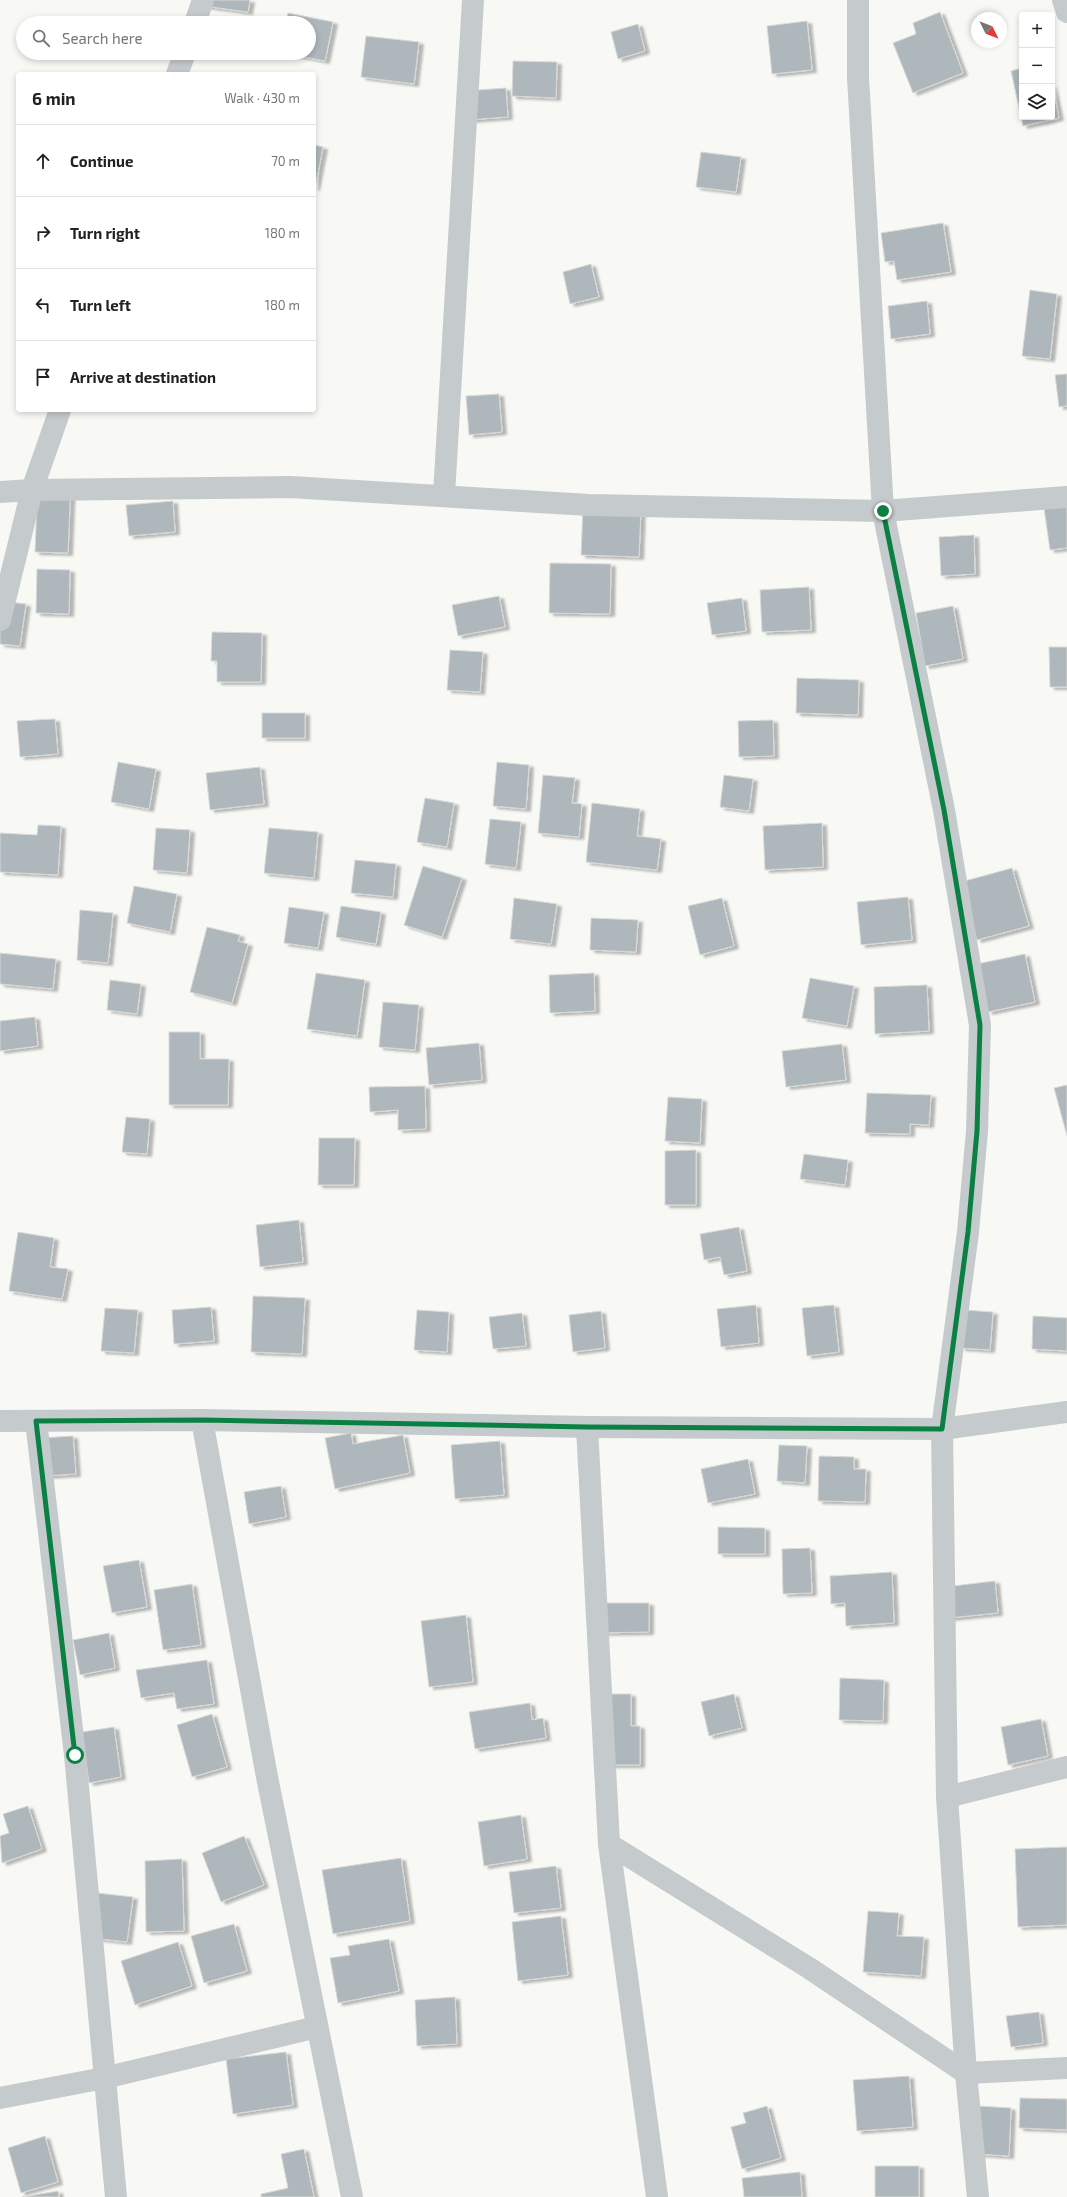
<!DOCTYPE html>
<meta charset="utf-8">
<style>
body{margin:0;font-family:"Exo 2",sans-serif;background:#f6f6f6;color:#222}
.controls{position:absolute;right:12px;top:12px;display:grid;overflow:hidden;border-radius:4px;box-shadow:0 2px 6px #0003}
.controls button{width:36px;height:36px;display:grid;place-items:center;padding:0;border:0;border-bottom:1px solid #e0e0e0;background:#fff;color:#222;font:20px sans-serif}
.compass{position:absolute;left:971px;top:12px;width:36px;height:36px;border-radius:50%;background:#fff;box-shadow:0 2px 6px #0003;rotate:132deg}
.stop{position:absolute;width:12px;height:12px;margin:-9px;border:3px solid #0b8043;border-radius:50%;background:#fff}
.stop.end{background:#0b8043;border-color:#fff;box-shadow:0 1px 4px #0008}
.list{margin:0;padding:0;list-style:none}
h2{display:flex;justify-content:space-between;align-items:center;height:52px;margin:0;padding:0 16px;font-size:17px}
h2 small{font-size:13px;font-weight:400;color:#767676}
.list li{display:grid;grid-template-columns:26px 1fr auto;gap:12px;align-items:center;box-sizing:border-box;height:72px;padding:0 16px;border-top:1px solid #e0e0e0}
.list b{display:block;font-size:15px;white-space:nowrap}
.list em{font-size:13px;font-style:normal;color:#767676}
.icon{flex:none;width:22px;height:22px;fill:none;stroke:currentColor;stroke-width:2;stroke-linecap:round;stroke-linejoin:round}
.map{position:relative;flex:none;width:1067px;height:2197px;overflow:hidden}
.search{position:absolute;background:#fff;box-shadow:0 2px 6px #0003;left:16px;top:16px;width:300px;height:44px;display:flex;align-items:center;gap:10px;box-sizing:border-box;padding:0 14px;border-radius:22px;color:#767676;font-size:15px}
.panel{position:absolute;background:#fff;box-shadow:0 2px 6px #0003;left:16px;top:72px;width:300px;height:340px;border-radius:4px}
.map>svg:first-child{display:block}
</style>
<div class="map">
<svg width="1067" height="2197" viewBox="0 0 1067 2197">
<defs>
<filter id="shadow"><feDropShadow dx="4.5" dy="2.5" stdDeviation="1" flood-color="#0004"/></filter>
</defs>
<rect width="100%" height="100%" fill="#f8f8f5"/>
<g fill="#aeb7bc" stroke="#dad9d7" filter="url(#shadow)">
<path d="M 197,0 L 250,0 L 248,12 L 196,5 Z"/>
<path d="M 940,12 L 963,73 L 913,93 L 893,43 L 916,34 L 913,23 Z"/>
<path d="M 288,13 L 333,22 L 325,61 L 284,53 L 309,53 L 309,23 L 286,23 Z"/>
<path d="M 807,21 L 812,70 L 772,74 L 767,26 Z"/>
<path d="M 638,24 L 645,51 L 618,59 L 611,32 Z"/>
<path d="M 366,36 L 419,42 L 414,84 L 361,77 Z"/>
<path d="M 513,61 L 557,62 L 556,98 L 512,96 Z"/>
<path d="M 1022,68 L 1022,117 L 1052,117 L 1052,85 L 1059,118 L 1023,126 L 1011,71 Z"/>
<path d="M 506,88 L 508,117 L 467,120 L 464,91 Z"/>
<path d="M 314,145 L 323,147 L 315,188 L 314,188 Z"/>
<path d="M 701,152 L 741,157 L 736,192 L 696,187 Z"/>
<path d="M 943,223 L 951,272 L 897,280 L 894,261 L 885,262 L 881,233 Z"/>
<path d="M 591,264 L 599,297 L 570,304 L 563,272 Z"/>
<path d="M 1030,290 L 1057,294 L 1050,359 L 1022,356 Z"/>
<path d="M 927,301 L 930,334 L 891,339 L 888,306 Z"/>
<path d="M 1067,374 L 1067,406 L 1059,407 L 1055,375 Z"/>
<path d="M 499,394 L 502,432 L 469,435 L 466,396 Z"/>
<path d="M 38,480 L 71,481 L 68,553 L 35,552 Z"/>
<path d="M 173,501 L 175,532 L 129,536 L 126,505 Z"/>
<path d="M 1067,504 L 1067,548 L 1050,550 L 1044,508 Z"/>
<path d="M 583,506 L 641,508 L 639,557 L 581,555 Z"/>
<path d="M 974,535 L 975,574 L 941,576 L 939,537 Z"/>
<path d="M 550,563 L 611,564 L 610,614 L 549,613 Z"/>
<path d="M 37,569 L 70,570 L 69,614 L 36,613 Z"/>
<path d="M 809,587 L 811,630 L 762,632 L 760,590 Z"/>
<path d="M 499,596 L 505,627 L 458,636 L 452,605 Z"/>
<path d="M 742,598 L 746,631 L 712,635 L 707,603 Z"/>
<path d="M 0,601 L 26,604 L 20,646 L 0,644 Z"/>
<path d="M 953,606 L 963,659 L 925,666 L 916,613 Z"/>
<path d="M 212,632 L 262,633 L 261,682 L 217,682 L 217,661 L 211,661 Z"/>
<path d="M 1049,647 L 1067,647 L 1067,687 L 1050,687 Z"/>
<path d="M 450,650 L 483,652 L 480,692 L 447,690 Z"/>
<path d="M 797,678 L 859,680 L 858,715 L 796,713 Z"/>
<rect x="262" y="713" width="43" height="25"/>
<path d="M 55,719 L 58,754 L 20,757 L 17,721 Z"/>
<path d="M 773,720 L 774,756 L 739,757 L 738,721 Z"/>
<path d="M 118,762 L 156,769 L 149,809 L 111,802 Z"/>
<path d="M 497,762 L 529,765 L 526,809 L 493,806 Z"/>
<path d="M 260,767 L 264,804 L 210,810 L 206,773 Z"/>
<path d="M 543,775 L 575,778 L 572,803 L 582,804 L 579,837 L 538,833 Z"/>
<path d="M 724,775 L 753,779 L 749,811 L 720,807 Z"/>
<path d="M 425,798 L 454,803 L 447,847 L 417,842 Z"/>
<path d="M 592,803 L 640,809 L 637,836 L 661,839 L 657,870 L 586,862 Z"/>
<path d="M 490,819 L 521,822 L 516,868 L 485,864 Z"/>
<path d="M 822,823 L 823,867 L 765,870 L 763,826 Z"/>
<path d="M 38,825 L 61,826 L 58,875 L 0,872 L 0,833 L 37,835 Z"/>
<path d="M 156,828 L 190,830 L 187,873 L 153,870 Z"/>
<path d="M 269,828 L 318,832 L 314,878 L 264,873 Z"/>
<path d="M 355,860 L 396,864 L 393,897 L 351,893 Z"/>
<path d="M 423,866 L 462,878 L 442,937 L 404,925 Z"/>
<path d="M 1012,868 L 1029,926 L 977,940 L 961,882 Z"/>
<path d="M 134,886 L 177,894 L 170,932 L 127,923 Z"/>
<path d="M 908,897 L 912,940 L 861,945 L 857,902 Z"/>
<path d="M 514,898 L 557,904 L 551,944 L 510,939 Z"/>
<path d="M 722,898 L 734,946 L 700,955 L 688,906 Z"/>
<path d="M 341,906 L 381,912 L 376,944 L 336,937 Z"/>
<path d="M 289,907 L 324,912 L 318,948 L 284,943 Z"/>
<path d="M 80,910 L 113,913 L 108,963 L 77,960 Z"/>
<path d="M 591,918 L 638,920 L 636,952 L 590,950 Z"/>
<path d="M 207,927 L 240,935 L 238,941 L 248,944 L 232,1003 L 190,992 Z"/>
<path d="M 0,953 L 56,959 L 53,989 L 0,984 Z"/>
<path d="M 1025,954 L 1035,1002 L 988,1012 L 977,964 Z"/>
<path d="M 316,973 L 365,980 L 357,1036 L 307,1029 Z"/>
<path d="M 594,973 L 595,1011 L 550,1013 L 549,975 Z"/>
<path d="M 810,978 L 854,986 L 847,1026 L 802,1018 Z"/>
<path d="M 110,980 L 141,984 L 137,1014 L 107,1010 Z"/>
<path d="M 927,985 L 929,1031 L 875,1034 L 874,987 Z"/>
<path d="M 383,1002 L 419,1005 L 415,1050 L 379,1047 Z"/>
<path d="M 35,1017 L 38,1046 L 0,1051 L 0,1021 Z"/>
<path d="M 169,1032 L 200,1032 L 200,1059 L 229,1059 L 228,1105 L 169,1105 Z"/>
<path d="M 479,1043 L 482,1080 L 429,1085 L 426,1048 Z"/>
<path d="M 842,1044 L 846,1080 L 786,1087 L 782,1051 Z"/>
<path d="M 1067,1085 L 1067,1136 L 1054,1088 Z"/>
<path d="M 425,1086 L 426,1129 L 398,1130 L 398,1110 L 370,1112 L 369,1087 Z"/>
<path d="M 867,1093 L 931,1095 L 929,1125 L 910,1124 L 910,1134 L 865,1133 Z"/>
<path d="M 668,1097 L 702,1099 L 700,1143 L 665,1141 Z"/>
<path d="M 126,1117 L 150,1119 L 147,1154 L 122,1152 Z"/>
<path d="M 319,1138 L 355,1138 L 354,1185 L 318,1185 Z"/>
<path d="M 696,1150 L 696,1205 L 665,1205 L 665,1151 Z"/>
<path d="M 804,1154 L 848,1160 L 845,1185 L 800,1179 Z"/>
<path d="M 299,1220 L 303,1262 L 260,1267 L 256,1225 Z"/>
<path d="M 739,1227 L 747,1271 L 724,1275 L 720,1257 L 704,1260 L 700,1234 Z"/>
<path d="M 18,1232 L 54,1238 L 50,1267 L 68,1269 L 62,1299 L 9,1291 Z"/>
<path d="M 253,1296 L 305,1298 L 302,1354 L 251,1352 Z"/>
<path d="M 756,1305 L 759,1343 L 721,1347 L 717,1309 Z"/>
<path d="M 834,1305 L 839,1352 L 807,1356 L 802,1308 Z"/>
<path d="M 211,1307 L 214,1341 L 174,1344 L 172,1310 Z"/>
<path d="M 105,1308 L 138,1310 L 134,1353 L 101,1351 Z"/>
<path d="M 417,1310 L 449,1312 L 447,1352 L 414,1350 Z"/>
<path d="M 964,1310 L 993,1312 L 990,1350 L 961,1348 Z"/>
<path d="M 601,1311 L 605,1348 L 573,1352 L 569,1315 Z"/>
<path d="M 522,1313 L 526,1346 L 493,1349 L 489,1317 Z"/>
<path d="M 1033,1316 L 1067,1318 L 1067,1351 L 1032,1349 Z"/>
<path d="M 351,1433 L 353,1444 L 403,1435 L 410,1473 L 335,1489 L 325,1438 Z"/>
<path d="M 73,1436 L 76,1474 L 44,1476 L 41,1438 Z"/>
<path d="M 500,1441 L 504,1495 L 455,1499 L 451,1445 Z"/>
<path d="M 779,1445 L 807,1446 L 805,1483 L 777,1481 Z"/>
<path d="M 819,1456 L 854,1457 L 854,1469 L 866,1469 L 865,1502 L 818,1501 Z"/>
<path d="M 748,1459 L 755,1494 L 708,1503 L 701,1469 Z"/>
<path d="M 281,1486 L 286,1517 L 249,1524 L 244,1492 Z"/>
<path d="M 718,1527 L 765,1528 L 765,1554 L 718,1554 Z"/>
<path d="M 810,1548 L 812,1593 L 783,1594 L 782,1549 Z"/>
<path d="M 139,1560 L 147,1607 L 112,1613 L 103,1566 Z"/>
<path d="M 892,1572 L 894,1623 L 846,1626 L 845,1603 L 831,1604 L 830,1576 Z"/>
<path d="M 995,1581 L 998,1613 L 939,1619 L 936,1588 Z"/>
<path d="M 192,1584 L 201,1645 L 163,1650 L 154,1590 Z"/>
<path d="M 592,1603 L 649,1603 L 649,1632 L 593,1633 Z"/>
<path d="M 466,1615 L 473,1682 L 429,1687 L 421,1621 Z"/>
<path d="M 109,1633 L 115,1668 L 80,1675 L 73,1640 Z"/>
<path d="M 207,1660 L 214,1704 L 177,1709 L 174,1693 L 141,1698 L 136,1670 Z"/>
<path d="M 840,1678 L 884,1680 L 883,1721 L 839,1720 Z"/>
<path d="M 607,1694 L 631,1694 L 631,1726 L 640,1726 L 640,1765 L 607,1765 Z"/>
<path d="M 734,1694 L 742,1728 L 709,1736 L 701,1702 Z"/>
<path d="M 530,1703 L 532,1720 L 543,1718 L 546,1738 L 475,1749 L 469,1712 Z"/>
<path d="M 212,1714 L 227,1767 L 192,1777 L 177,1725 Z"/>
<path d="M 1041,1719 L 1048,1756 L 1008,1765 L 1001,1727 Z"/>
<path d="M 114,1727 L 121,1777 L 89,1783 L 82,1732 Z"/>
<path d="M 28,1806 L 42,1849 L 2,1863 L 0,1836 L 9,1833 L 3,1814 Z"/>
<path d="M 521,1815 L 527,1859 L 484,1866 L 478,1822 Z"/>
<path d="M 244,1836 L 264,1885 L 221,1902 L 202,1853 Z"/>
<path d="M 1067,1847 L 1067,1925 L 1018,1927 L 1015,1849 Z"/>
<path d="M 401,1858 L 410,1921 L 333,1934 L 322,1870 Z"/>
<path d="M 182,1859 L 184,1931 L 146,1932 L 145,1861 Z"/>
<path d="M 556,1866 L 561,1908 L 514,1913 L 509,1872 Z"/>
<path d="M 97,1893 L 133,1897 L 127,1942 L 92,1938 Z"/>
<path d="M 868,1911 L 899,1913 L 897,1936 L 924,1937 L 921,1976 L 863,1972 Z"/>
<path d="M 561,1916 L 568,1975 L 518,1981 L 512,1922 Z"/>
<path d="M 234,1924 L 247,1971 L 204,1983 L 191,1936 Z"/>
<path d="M 389,1939 L 399,1991 L 338,2003 L 330,1958 L 350,1955 L 348,1946 Z"/>
<path d="M 178,1942 L 192,1986 L 135,2005 L 121,1961 Z"/>
<path d="M 455,1997 L 457,2044 L 417,2046 L 415,2000 Z"/>
<path d="M 1039,2012 L 1043,2043 L 1011,2047 L 1006,2016 Z"/>
<path d="M 286,2052 L 293,2105 L 233,2114 L 226,2059 Z"/>
<path d="M 909,2076 L 913,2127 L 857,2131 L 853,2080 Z"/>
<path d="M 1020,2098 L 1067,2099 L 1067,2130 L 1019,2128 Z"/>
<path d="M 767,2106 L 781,2158 L 742,2169 L 731,2127 L 746,2123 L 743,2113 Z"/>
<path d="M 979,2106 L 1011,2108 L 1009,2156 L 977,2154 Z"/>
<path d="M 45,2136 L 58,2182 L 21,2193 L 8,2148 Z"/>
<path d="M 304,2149 L 314,2197 L 261,2197 L 261,2194 L 288,2188 L 281,2154 Z"/>
<rect x="875" y="2166" width="44" height="31"/>
<path d="M 800,2172 L 802,2197 L 744,2197 L 742,2178 Z"/>
<path d="M 58,2191 L 59,2197 L 22,2197 Z"/>
</g>
<g fill="none" stroke-linecap="round" stroke-linejoin="round">
<g stroke="#c5cacd" stroke-width="22">
<path d="M 858,0 L 858,77 L 883,511 L 944,810 L 980,1025 L 977,1131 L 968,1232 L 942,1429 L 947,1797 L 966,2073 L 978,2197"/>
<path d="M 1063,0 L 1067,12"/>
<path d="M 195,23 L 203,0"/>
<path d="M 177,74 L 185,53"/>
<path d="M 0,492 L 32,490 L 290,487 L 589,505 L 883,511 L 1067,497"/>
<path d="M 444,495 L 473,0"/>
<path d="M 0,620 L 32,490 L 60,410"/>
<path d="M 202,1420 L 267,1777 L 352,2197"/>
<path d="M 0,1421 L 202,1420 L 587,1427 L 942,1429 L 1067,1412"/>
<path d="M 36,1421 L 75,1755 L 116,2197"/>
<path d="M 587,1427 L 609,1844 L 657,2197"/>
<path d="M 947,1797 L 1067,1767"/>
<path d="M 609,1844 L 809,1968 L 966,2073 L 1067,2068"/>
<path d="M 0,2098 L 104,2078 L 317,2027"/>
</g>
</g>
<g fill="none" stroke-linecap="round" stroke-linejoin="round">
<path stroke="#0b8043" stroke-width="5" d="M 75,1755 L 36,1421 L 202,1420 L 587,1427 L 942,1429 L 968,1232 L 977,1131 L 980,1025 L 944,810 L 883,511"/>
</g>
</svg>
<div class="controls">
<button>+</button>
<button>−</button>
<button><svg class="icon" aria-label="layers" viewBox="0 0 24 24"><path d="M12 4l9 5-9 5-9-5zM3 14l9 5 9-5"/></svg></button>
</div>
<svg class="compass" viewBox="-18 -18 36 36"><path d="M0-13l5 13h-10z" fill="#e53935"/><path d="M0 13l5-13h-10z" fill="#767676"/></svg>
<div class="stop" style="left:75px;top:1755px"></div>
<div class="stop end" style="left:883px;top:511px"></div>
<div class="search"><svg class="icon" aria-label="search" viewBox="0 0 24 24"><circle cx="10" cy="10" r="6"/><path d="M15 15l6 6"/></svg>Search here</div>
<section class="panel">
<h2>6 min<small>Walk · 430 m</small></h2>
<ul class="list">
<li><svg class="icon" aria-label="ahead" viewBox="0 0 24 24"><path d="M12 20V5M6 11l6-6 6 6"/></svg><div><b>Continue</b></div><em>70 m</em></li>
<li><svg class="icon" aria-label="right" viewBox="0 0 24 24"><path d="M7 20v-9h11M14 6l5 5-5 5"/></svg><div><b>Turn right</b></div><em>180 m</em></li>
<li><svg class="icon" aria-label="left" viewBox="0 0 24 24"><path d="M17 20v-9H6M10 6l-5 5 5 5"/></svg><div><b>Turn left</b></div><em>180 m</em></li>
<li><svg class="icon" aria-label="arrive" viewBox="0 0 24 24"><path d="M6 21V4h12l-3 4 3 4H6"/></svg><div><b>Arrive at destination</b></div></li>
</ul>
</section>
</div>
